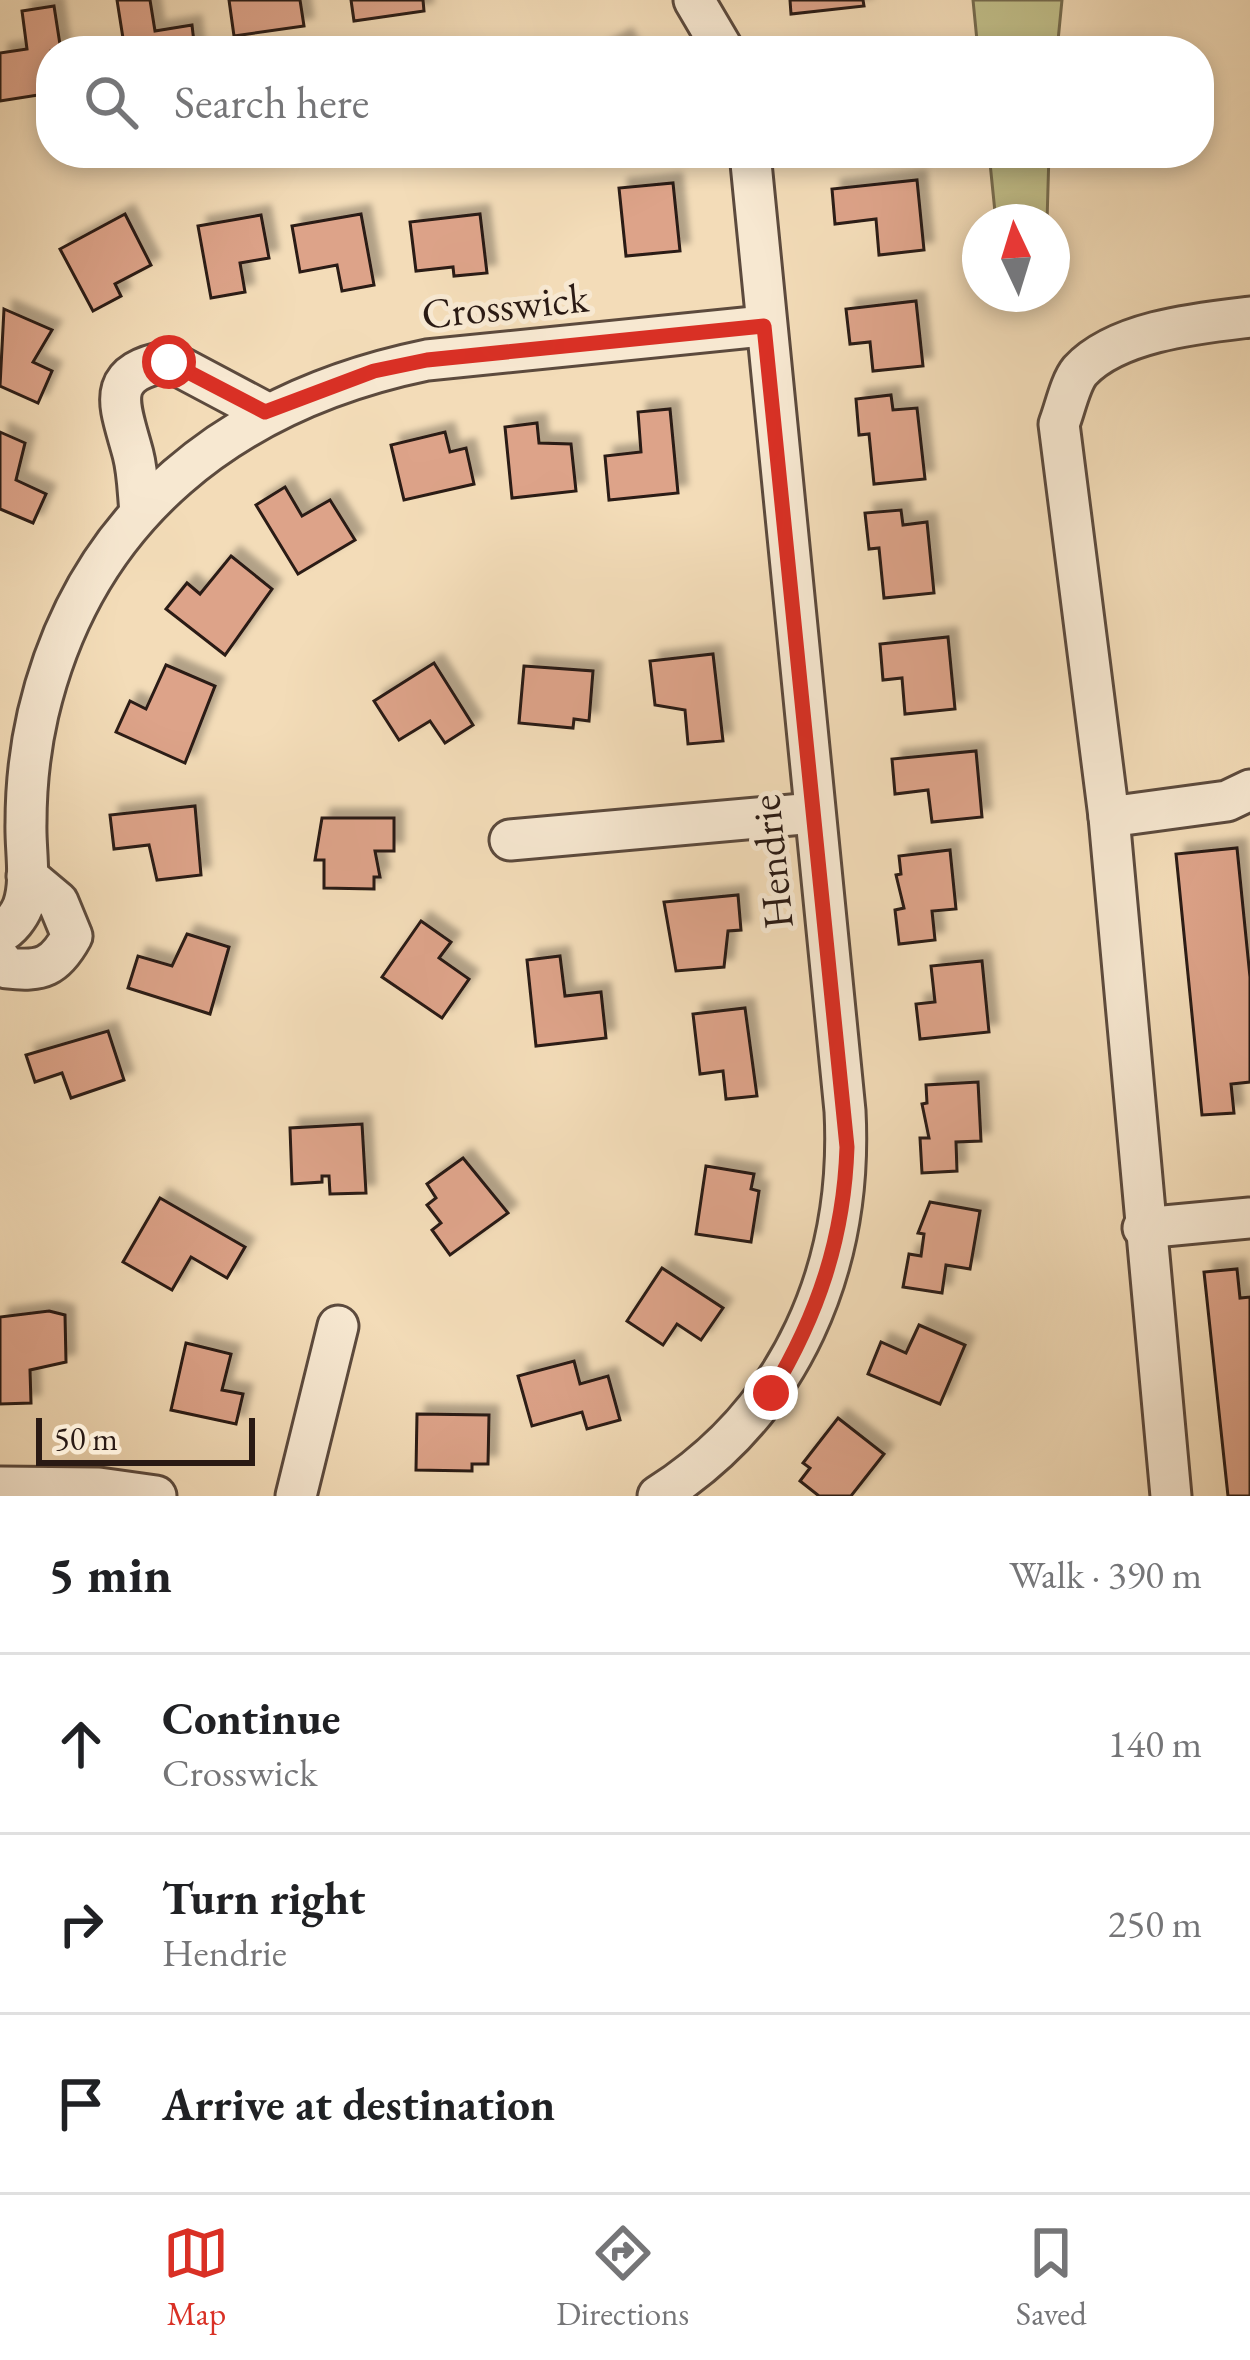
<!DOCTYPE html>
<meta charset="utf-8">
<style>
body{margin:0;font-family:"EB Garamond",serif;background:#f2f2f2;color:#202124}
.compass{position:absolute;left:962px;top:204px;width:108px;height:108px;border-radius:50%;background:#fff;box-shadow:0 6px 18px #0003;rotate:356deg}
.scale{position:absolute;left:36px;bottom:30px;width:219px;box-sizing:border-box;padding-left:12px;border:6px solid #2a1a14;border-top:0;font-size:33px;line-height:42px;white-space:nowrap;color:#2a1a14;-webkit-text-stroke:9px #f7e8d1;paint-order:stroke}
.stop{position:absolute;width:36px;height:36px;margin:-27px;border:9px solid #d93025;border-radius:50%;background:#fff}
.stop.end{background:#d93025;border-color:#fff;box-shadow:0 3px 12px #0008}
.list{margin:0;padding:0;list-style:none}
h2{display:flex;justify-content:space-between;align-items:center;height:156px;margin:0;padding:0 48px;font-size:51px}
h2 small{font-size:39px;font-weight:400;color:#757577}
.list li{display:grid;grid-template-columns:78px 1fr auto;gap:36px;align-items:center;box-sizing:border-box;height:180px;padding:0 48px;border-top:3px solid #e0e0e0}
.list b{display:block;font-size:45px;white-space:nowrap}
.list p{margin:0;font-size:39px;white-space:nowrap;color:#757577}
.list em{font-size:39px;font-style:normal;color:#757577}
.icon{flex:none;width:66px;height:66px;fill:none;stroke:currentColor;stroke-width:2;stroke-linecap:round;stroke-linejoin:round}
.map{position:relative;flex:none;width:1250px;height:1496px;overflow:hidden}
.search{position:absolute;background:#fff;box-shadow:0 6px 18px #0003;left:36px;right:36px;top:36px;height:132px;display:flex;align-items:center;gap:30px;box-sizing:border-box;padding:0 42px;border-radius:48px;color:#757577;font-size:45px}
.sheet{height:696px;background:#fff}
nav{display:flex;justify-content:space-around;align-items:center;box-sizing:border-box;height:168px;border-top:3px solid #e0e0e0;background:#fff;font-size:33px;color:#757577}
nav a{display:grid;justify-items:center;gap:6px}
nav .on{color:#d93025}
.map>svg:first-child{display:block}
</style>
<div class="map">
<svg width="1250" height="1496" viewBox="0 0 1250 1496">
<defs>
<filter id="shadow"><feDropShadow dx="9" dy="-9" stdDeviation="3" flood-color="#0004"/></filter>
</defs>
<rect width="100%" height="100%" fill="#f3dcb8"/>
<filter id="stains"><feTurbulence type="fractalNoise" baseFrequency=".00167" numOctaves="4"/><feColorMatrix values="0 0 0 0 .2 0 0 0 0 .09 0 0 0 0 .02 0 0 0 .5 -.17"/></filter>
<radialGradient id="worn" r=".72"><stop offset=".6" stop-color="#630" stop-opacity="0"/><stop offset="1" stop-color="#630" stop-opacity=".3"/></radialGradient>
<g fill="#c1bf8a" stroke="#766c4f" stroke-width="3">
<path d="M 973,0 L 1062,0 L 1057,51 L 978,51 Z"/>
<path d="M 989,153 L 1049,153 L 1047,222 L 996,222 Z"/>
</g>
<g fill="#dda389" stroke="#2a1a14" stroke-width="3" filter="url(#shadow)">
<path d="M 117,0 L 150,0 L 155,31 L 192,25 L 195,51 L 125,51 Z"/>
<path d="M 229,0 L 300,0 L 304,26 L 234,36 Z"/>
<path d="M 351,0 L 423,0 L 424,11 L 354,21 Z"/>
<path d="M 790,0 L 863,0 L 864,6 L 791,14 Z"/>
<path d="M 54,6 L 61,51 L 51,51 L 51,93 L 0,101 L 0,53 L 27,49 L 22,11 Z"/>
<path d="M 623,38 L 630,51 L 599,51 Z"/>
<path d="M 917,180 L 924,250 L 879,255 L 876,219 L 835,224 L 832,189 Z"/>
<path d="M 673,183 L 680,251 L 626,256 L 619,188 Z"/>
<path d="M 125,214 L 151,265 L 115,284 L 121,296 L 93,311 L 60,249 Z"/>
<path d="M 361,214 L 374,285 L 342,291 L 337,265 L 300,272 L 292,226 Z"/>
<path d="M 480,214 L 487,273 L 454,276 L 453,267 L 416,271 L 410,222 Z"/>
<path d="M 261,215 L 269,258 L 240,263 L 245,292 L 211,298 L 198,226 Z"/>
<path d="M 916,301 L 923,366 L 873,371 L 870,342 L 850,344 L 846,309 Z"/>
<path d="M 4,309 L 52,330 L 33,362 L 52,371 L 38,403 L 0,386 Z"/>
<path d="M 891,395 L 893,410 L 917,408 L 925,479 L 874,484 L 869,434 L 859,435 L 856,399 Z"/>
<path d="M 670,409 L 678,493 L 609,500 L 605,456 L 641,452 L 638,412 Z"/>
<path d="M 537,423 L 539,443 L 571,444 L 576,491 L 512,498 L 505,427 Z"/>
<path d="M 0,432 L 25,443 L 16,480 L 46,494 L 33,523 L 0,509 Z"/>
<path d="M 445,432 L 450,452 L 466,448 L 474,484 L 404,500 L 391,445 Z"/>
<path d="M 285,487 L 302,516 L 330,500 L 355,540 L 298,574 L 256,505 Z"/>
<path d="M 901,510 L 903,525 L 927,522 L 934,593 L 884,598 L 879,548 L 869,549 L 865,513 Z"/>
<path d="M 231,556 L 272,589 L 225,655 L 166,609 L 187,583 L 200,594 Z"/>
<path d="M 948,637 L 955,709 L 905,714 L 902,678 L 883,680 L 880,644 Z"/>
<path d="M 713,654 L 723,741 L 688,744 L 685,710 L 655,705 L 650,661 Z"/>
<path d="M 434,663 L 473,725 L 445,743 L 430,721 L 399,740 L 374,701 Z"/>
<path d="M 166,665 L 215,686 L 185,763 L 116,732 L 130,701 L 146,709 Z"/>
<path d="M 524,666 L 593,671 L 589,721 L 574,719 L 573,728 L 519,723 Z"/>
<path d="M 976,751 L 982,817 L 932,822 L 928,790 L 895,794 L 892,759 Z"/>
<path d="M 195,806 L 201,875 L 157,880 L 149,845 L 114,849 L 110,815 Z"/>
<path d="M 322,818 L 394,818 L 394,851 L 375,851 L 380,877 L 374,877 L 374,889 L 324,888 L 324,860 L 315,860 Z"/>
<path d="M 1237,848 L 1250,977 L 1250,1082 L 1231,1084 L 1234,1113 L 1202,1115 L 1176,854 Z"/>
<path d="M 950,850 L 956,909 L 932,911 L 935,940 L 899,944 L 895,910 L 904,908 L 896,875 L 901,874 L 899,856 Z"/>
<path d="M 738,895 L 741,930 L 728,931 L 724,967 L 676,971 L 664,902 Z"/>
<path d="M 421,921 L 451,942 L 439,958 L 469,979 L 442,1018 L 382,977 Z"/>
<path d="M 187,934 L 229,947 L 210,1014 L 128,988 L 138,956 L 172,966 Z"/>
<path d="M 560,956 L 565,996 L 601,992 L 606,1038 L 536,1046 L 527,960 Z"/>
<path d="M 982,961 L 989,1032 L 920,1039 L 916,1004 L 935,1002 L 931,966 Z"/>
<path d="M 745,1008 L 757,1096 L 726,1099 L 723,1071 L 700,1074 L 693,1014 Z"/>
<path d="M 108,1031 L 124,1080 L 71,1098 L 62,1073 L 35,1082 L 26,1055 Z"/>
<path d="M 978,1082 L 981,1141 L 956,1142 L 957,1171 L 922,1173 L 920,1138 L 929,1138 L 922,1104 L 927,1103 L 926,1085 Z"/>
<path d="M 362,1124 L 366,1193 L 330,1194 L 329,1176 L 322,1176 L 322,1182 L 292,1184 L 290,1128 Z"/>
<path d="M 463,1158 L 508,1213 L 450,1255 L 432,1230 L 441,1223 L 427,1205 L 436,1198 L 427,1184 Z"/>
<path d="M 706,1166 L 754,1174 L 751,1189 L 759,1191 L 751,1242 L 696,1234 Z"/>
<path d="M 160,1198 L 245,1247 L 227,1278 L 191,1257 L 172,1290 L 123,1262 Z"/>
<path d="M 930,1202 L 980,1211 L 970,1269 L 946,1265 L 942,1293 L 903,1287 L 909,1254 L 921,1256 L 924,1234 L 918,1233 Z"/>
<path d="M 662,1268 L 723,1308 L 701,1340 L 677,1324 L 663,1345 L 627,1321 Z"/>
<path d="M 1237,1269 L 1240,1298 L 1250,1297 L 1250,1496 L 1228,1496 L 1204,1272 Z"/>
<path d="M 49,1311 L 65,1315 L 66,1362 L 30,1370 L 31,1403 L 0,1404 L 0,1317 Z"/>
<path d="M 919,1325 L 965,1345 L 940,1404 L 868,1374 L 881,1342 L 906,1353 Z"/>
<path d="M 186,1343 L 231,1354 L 222,1390 L 243,1394 L 236,1424 L 171,1410 Z"/>
<path d="M 574,1361 L 580,1384 L 608,1376 L 620,1420 L 587,1429 L 582,1412 L 532,1426 L 518,1376 Z"/>
<path d="M 417,1414 L 489,1415 L 488,1464 L 472,1464 L 472,1471 L 416,1470 Z"/>
<path d="M 838,1418 L 884,1454 L 851,1496 L 819,1496 L 800,1481 L 810,1468 L 803,1463 Z"/>
</g>
<g fill="none" stroke-linecap="round" stroke-linejoin="round">
<defs>
<g id="minor">
<path d="M 694,0 L 724,51"/>
<path d="M 140,512 C 138,493 138,473 133,454 C 120,405 102,373 169,361 L 265,412"/>
<path d="M 1109,817 L 1227,801 L 1250,790"/>
<path d="M 510,840 L 814,813"/>
<path d="M 0,933 C 10,928 19,916 23,906 C 32,881 25,849 26,823 C 26,787 30,749 38,714 C 85,514 233,400 427,360 L 764,326"/>
<path d="M 0,959 L 7,968 C 42,972 55,967 72,936 L 58,902 L 27,876"/>
<path d="M 1143,1228 L 1250,1218"/>
<path d="M 0,1487 L 99,1488 L 156,1496"/>
<path d="M 296,1496 L 338,1326"/>
<path d="M 658,1496 C 792,1411 853,1267 845,1111 L 750,153"/>
<path d="M 1171,1496 L 1109,817 L 1059,424 C 1065,409 1070,383 1080,371 C 1117,331 1199,323 1250,317"/>
</g>
</defs>
<use href="#minor" stroke="#5c4a3d" stroke-width="45"/>
<use href="#minor" stroke="#f7e8d1" stroke-width="39"/>
</g>
<g fill="none" stroke-linecap="round" stroke-linejoin="round">
<path stroke="#d93025" stroke-width="15" d="M 169,362 L 265,412 L 374,371 L 427,360 L 764,326 L 847,1147 C 844,1238 818,1315 771,1393"/>
</g>
<g text-anchor="middle" stroke-width="10" stroke-linejoin="round" paint-order="stroke">
<g font-size="42" fill="#2a1a14" stroke="#f7e8d1">
<text transform="translate(505 305) rotate(-6)" y="15">Crosswick</text>
<text transform="translate(771 862) rotate(-96)" y="15">Hendrie</text>
</g>
</g>
<rect width="100%" height="100%" filter="url(#stains)"/>
<rect width="100%" height="100%" fill="url(#worn)"/>
</svg>
<svg class="compass" viewBox="-18 -18 36 36"><path d="M0-13l5 13h-10z" fill="#e53935"/><path d="M0 13l5-13h-10z" fill="#757577"/></svg>
<div class="scale">50 m</div>
<div class="stop" style="left:169px;top:362px"></div>
<div class="stop end" style="left:771px;top:1393px"></div>
<div class="search"><svg class="icon" aria-label="search" viewBox="0 0 24 24"><circle cx="10" cy="10" r="6"/><path d="M15 15l6 6"/></svg>Search here</div>
</div>
<section class="sheet">
<h2>5 min<small>Walk · 390 m</small></h2>
<ul class="list">
<li><svg class="icon" aria-label="ahead" viewBox="0 0 24 24"><path d="M12 20V5M6 11l6-6 6 6"/></svg><div><b>Continue</b><p>Crosswick</p></div><em>140 m</em></li>
<li><svg class="icon" aria-label="right" viewBox="0 0 24 24"><path d="M7 20v-9h11M14 6l5 5-5 5"/></svg><div><b>Turn right</b><p>Hendrie</p></div><em>250 m</em></li>
<li><svg class="icon" aria-label="arrive" viewBox="0 0 24 24"><path d="M6 21V4h12l-3 4 3 4H6"/></svg><div><b>Arrive at destination</b></div></li>
</ul>
</section>
<nav>
<a class="on"><svg class="icon" aria-label="map" viewBox="0 0 24 24"><path d="M3 6l6-2 6 2 6-2v14l-6 2-6-2-6 2zM9 4v14M15 6v14"/></svg>Map</a>
<a><svg class="icon" aria-label="directions" viewBox="0 0 24 24"><path d="M12 3l9 9-9 9-9-9zM9 14v-3h6M13 9l2 2-2 2"/></svg>Directions</a>
<a><svg class="icon" aria-label="saved" viewBox="0 0 24 24"><path d="M7 4h10v16l-5-4-5 4z"/></svg>Saved</a>
</nav>
